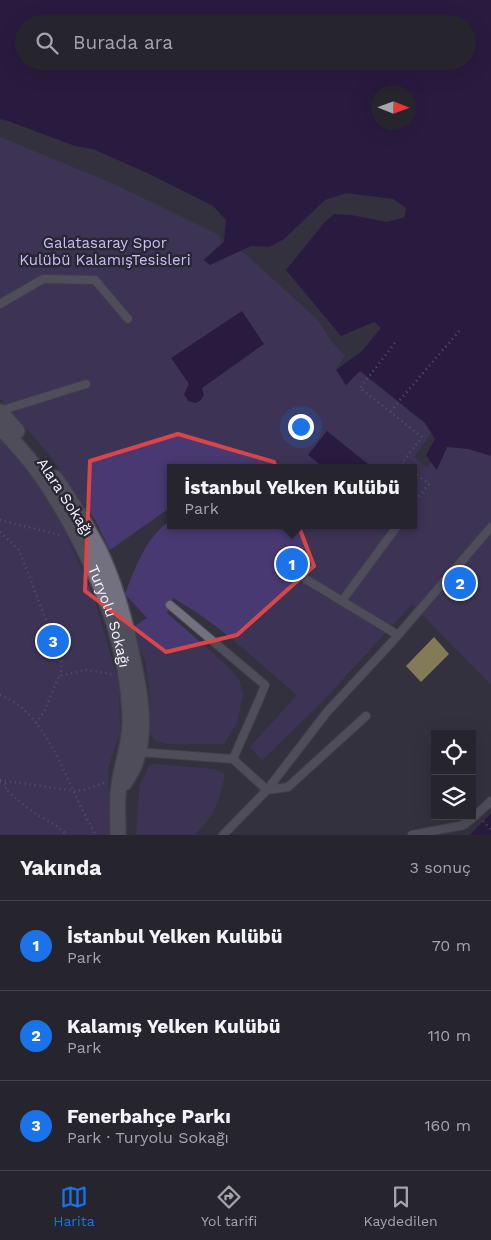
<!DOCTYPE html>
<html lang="tr">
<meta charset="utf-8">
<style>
body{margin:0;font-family:"Work Sans",sans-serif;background:#32313a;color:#f1f3f6}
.controls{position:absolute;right:15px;bottom:15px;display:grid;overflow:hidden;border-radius:0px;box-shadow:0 5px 20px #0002}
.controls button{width:45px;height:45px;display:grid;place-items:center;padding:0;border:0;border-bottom:1px solid #42424a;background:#26252e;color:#f1f3f6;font:25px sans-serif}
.compass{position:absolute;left:371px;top:85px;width:45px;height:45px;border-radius:50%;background:#26252e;box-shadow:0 5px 20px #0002;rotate:91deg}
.you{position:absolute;left:300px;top:426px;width:18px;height:18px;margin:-12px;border:4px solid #fff;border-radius:50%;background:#1a73e8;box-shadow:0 0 0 8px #1a73e833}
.badge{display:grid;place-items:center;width:32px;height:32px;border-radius:50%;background:#1a73e8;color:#fff;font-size:16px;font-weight:700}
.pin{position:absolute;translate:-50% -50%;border:2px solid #fff;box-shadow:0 1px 5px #0006}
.popup{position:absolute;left:167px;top:464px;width:250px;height:65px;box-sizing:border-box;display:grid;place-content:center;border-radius:0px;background:#26252e;filter:drop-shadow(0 1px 4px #0005);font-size:16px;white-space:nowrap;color:#a4a5aa}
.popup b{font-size:19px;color:#f1f3f6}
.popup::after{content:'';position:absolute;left:50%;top:100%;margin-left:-10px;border:10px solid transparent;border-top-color:#26252e}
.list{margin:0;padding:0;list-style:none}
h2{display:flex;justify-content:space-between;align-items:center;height:65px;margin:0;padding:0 20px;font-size:21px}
h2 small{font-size:16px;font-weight:400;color:#a4a5aa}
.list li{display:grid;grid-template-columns:32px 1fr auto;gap:15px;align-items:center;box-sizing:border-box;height:90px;padding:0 20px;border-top:1px solid #42424a}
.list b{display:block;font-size:19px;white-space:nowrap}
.list p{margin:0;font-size:16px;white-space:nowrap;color:#a4a5aa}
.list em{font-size:16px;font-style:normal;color:#a4a5aa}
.icon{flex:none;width:28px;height:28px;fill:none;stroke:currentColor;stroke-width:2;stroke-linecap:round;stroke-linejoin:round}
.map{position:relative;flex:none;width:491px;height:835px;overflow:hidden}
.search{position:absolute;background:#26252e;box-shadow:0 5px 20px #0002;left:15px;right:15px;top:15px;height:55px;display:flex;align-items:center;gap:12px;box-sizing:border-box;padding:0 18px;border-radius:28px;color:#a4a5aa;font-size:19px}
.sheet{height:335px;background:#26252e}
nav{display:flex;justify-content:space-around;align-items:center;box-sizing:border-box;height:70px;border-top:1px solid #42424a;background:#26252e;font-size:14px;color:#a4a5aa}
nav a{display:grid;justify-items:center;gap:2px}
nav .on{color:#1a73e8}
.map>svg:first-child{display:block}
</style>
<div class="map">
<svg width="491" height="835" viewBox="0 0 491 835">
<rect width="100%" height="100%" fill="#33313e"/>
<g fill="#493972">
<path d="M 0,137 L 114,184 L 219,235 L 222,242 L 203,260 L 210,265 L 236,249 L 244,253 L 318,320 L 331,341 L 345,356 L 336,368 L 346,386 L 359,370 L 433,430 L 414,457 L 427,468 L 444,442 L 491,445 L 491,685 L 412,604 L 322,702 L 262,760 L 250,747 L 297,695 C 258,662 218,623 173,598 L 167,613 L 206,647 L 230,669 L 239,680 L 243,694 L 237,723 L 224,744 L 169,744 L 156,741 L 149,733 L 150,711 L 149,687 L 145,660 L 130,629 L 147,618 L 125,594 C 133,573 142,547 159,530 C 162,526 167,523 171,520 L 171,525 L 413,525 L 413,468 L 171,468 L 171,507 L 110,550 L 95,520 L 52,458 L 0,398 Z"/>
<path d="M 0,438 L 32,472 L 62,525 L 94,598 L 119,684 L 120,733 L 108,768 L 109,835 L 0,835 Z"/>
<path d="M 155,764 L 214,769 L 225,774 C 220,799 214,817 194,835 L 136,835 L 140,784 L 149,766 Z"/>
</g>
<g fill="#1d0044" fill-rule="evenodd">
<path d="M 0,0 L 491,0 L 491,456 L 468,449 L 447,447 L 437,470 L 432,464 L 426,455 L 435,439 L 425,423 L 360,371 L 346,385 L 336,370 L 362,351 L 381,328 L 374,322 L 341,336 L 286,270 L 324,223 L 334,214 L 351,215 L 387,222 L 405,217 L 406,208 L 393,199 L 346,193 L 325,200 L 284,239 L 269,247 L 251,246 L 210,265 L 204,260 L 224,242 L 226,220 L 213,206 L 145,172 L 93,149 L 75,146 L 8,121 L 0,119 ZM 24,24 L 467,24 L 467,61 L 24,61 ZM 408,92 L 408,122 L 378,122 L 378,92 Z"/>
<path d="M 242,311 L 264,344 L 202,388 L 204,395 L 201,400 L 196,403 L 188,401 L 184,394 L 189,384 L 171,358 Z"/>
<path d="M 327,431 L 368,464 L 364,468 L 324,468 L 308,455 Z"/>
<path d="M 491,813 L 491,835 L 470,835 Z"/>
</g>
<path fill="#e4d678" d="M 434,637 L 449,654 L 421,682 L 406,666 Z"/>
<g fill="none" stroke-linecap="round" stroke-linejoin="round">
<defs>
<g id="lane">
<path d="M 0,304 L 43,279 L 95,280 L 128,319"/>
<path d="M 0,411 L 86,384"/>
<path d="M 304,578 L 398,635"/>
<path d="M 342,601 L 398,525"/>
<path d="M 170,605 L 265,685 L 259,700 L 233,759"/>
<path d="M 138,752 L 233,759 L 267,790 L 288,787 L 366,716"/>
<path d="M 223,835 L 267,790 L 327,712 L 392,642 L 491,527"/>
<path d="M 412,835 L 464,825 L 476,815 L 491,801"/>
</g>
<g id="street">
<path d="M 0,412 L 17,431"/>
<path id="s1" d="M 0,427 C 19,447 38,468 52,492 C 94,559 128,638 130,719 C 131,744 120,768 118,793 C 117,807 118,821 118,835"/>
<path d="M 55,478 C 71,501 86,525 99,550 C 114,582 124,616 131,651 C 139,687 148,728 135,763 C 133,770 128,777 124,783"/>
</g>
</defs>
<use href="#lane" stroke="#4f4d58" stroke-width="10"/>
<use href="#street" stroke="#4f4d58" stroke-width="18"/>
<g stroke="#7a7884" stroke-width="2.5" stroke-dasharray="1 4" stroke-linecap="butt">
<path d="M 395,343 L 360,388 L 422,437 L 402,463 L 408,468"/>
<path d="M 391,412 L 398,402 L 461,329"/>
<path d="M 413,472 L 429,484 L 413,504"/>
<path d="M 0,520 L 60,535"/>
<path d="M 0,532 L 17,548 L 19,550 L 61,659 L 62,669 L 59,676"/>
<path d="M 0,695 C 37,708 58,757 73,790 C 80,806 88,821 96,835"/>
<path d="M 36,723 L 44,712 L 59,676 L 86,670 L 112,674"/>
<path d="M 0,780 L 75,791 L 84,790 L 104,783"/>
<path d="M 0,782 L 5,784 L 7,787 L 5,789 C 15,797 23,805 33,812 C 46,820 56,824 67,835"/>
<path d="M 483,821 L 491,830"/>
</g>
<use href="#lane" stroke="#73707f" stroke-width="8"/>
<use href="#street" stroke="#73707f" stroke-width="15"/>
</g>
<path d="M0 0H491V835H0ZM 178,434 L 274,462 L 314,566 L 237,635 L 166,652 L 85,591 L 90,461 Z" fill="#33313e" fill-opacity=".55" fill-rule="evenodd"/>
<path fill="none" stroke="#da4648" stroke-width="4" stroke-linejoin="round" d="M 178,434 L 274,462 L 314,566 L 237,635 L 166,652 L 85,591 L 90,461 Z"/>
<g text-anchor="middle" stroke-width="5" stroke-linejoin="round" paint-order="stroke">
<g font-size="15" fill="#cabcfa" stroke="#292733">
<text x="105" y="248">Galatasaray Spor<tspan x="105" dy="17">Kulübü KalamışTesisleri</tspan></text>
</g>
<g font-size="15" fill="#f4f2fb" stroke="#292733">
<text transform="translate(65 497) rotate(57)" y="5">Alara Sokağı</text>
<text dy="5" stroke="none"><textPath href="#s1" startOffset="221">Turyolu Sokağı</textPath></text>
</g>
</g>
</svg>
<div class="controls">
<button><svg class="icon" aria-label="locate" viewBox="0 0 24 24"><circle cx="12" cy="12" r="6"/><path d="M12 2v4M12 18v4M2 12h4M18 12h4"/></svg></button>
<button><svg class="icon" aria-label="layers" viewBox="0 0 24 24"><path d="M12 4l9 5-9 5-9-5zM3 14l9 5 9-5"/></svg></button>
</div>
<svg class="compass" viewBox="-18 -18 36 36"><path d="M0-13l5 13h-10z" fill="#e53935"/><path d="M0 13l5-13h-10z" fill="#a4a5aa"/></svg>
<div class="you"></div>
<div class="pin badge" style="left:292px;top:564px">1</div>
<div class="popup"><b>İstanbul Yelken Kulübü</b>Park</div>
<div class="pin badge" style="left:460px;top:583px">2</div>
<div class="pin badge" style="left:53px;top:641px">3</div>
<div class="search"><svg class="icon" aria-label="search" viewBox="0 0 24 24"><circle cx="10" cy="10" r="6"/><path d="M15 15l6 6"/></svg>Burada ara</div>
</div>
<section class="sheet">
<h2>Yakında<small>3 sonuç</small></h2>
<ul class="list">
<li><span class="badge">1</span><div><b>İstanbul Yelken Kulübü</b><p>Park</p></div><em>70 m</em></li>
<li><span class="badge">2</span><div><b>Kalamış Yelken Kulübü</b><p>Park</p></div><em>110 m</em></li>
<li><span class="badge">3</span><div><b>Fenerbahçe Parkı</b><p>Park · Turyolu Sokağı</p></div><em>160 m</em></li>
</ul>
</section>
<nav>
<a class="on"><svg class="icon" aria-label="map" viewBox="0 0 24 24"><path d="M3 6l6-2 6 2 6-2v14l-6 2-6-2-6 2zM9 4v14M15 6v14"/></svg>Harita</a>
<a><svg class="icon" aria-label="directions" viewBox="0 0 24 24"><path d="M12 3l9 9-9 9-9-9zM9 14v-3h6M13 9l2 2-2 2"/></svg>Yol tarifi</a>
<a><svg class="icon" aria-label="saved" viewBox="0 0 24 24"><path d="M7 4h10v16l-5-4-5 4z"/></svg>Kaydedilen</a>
</nav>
